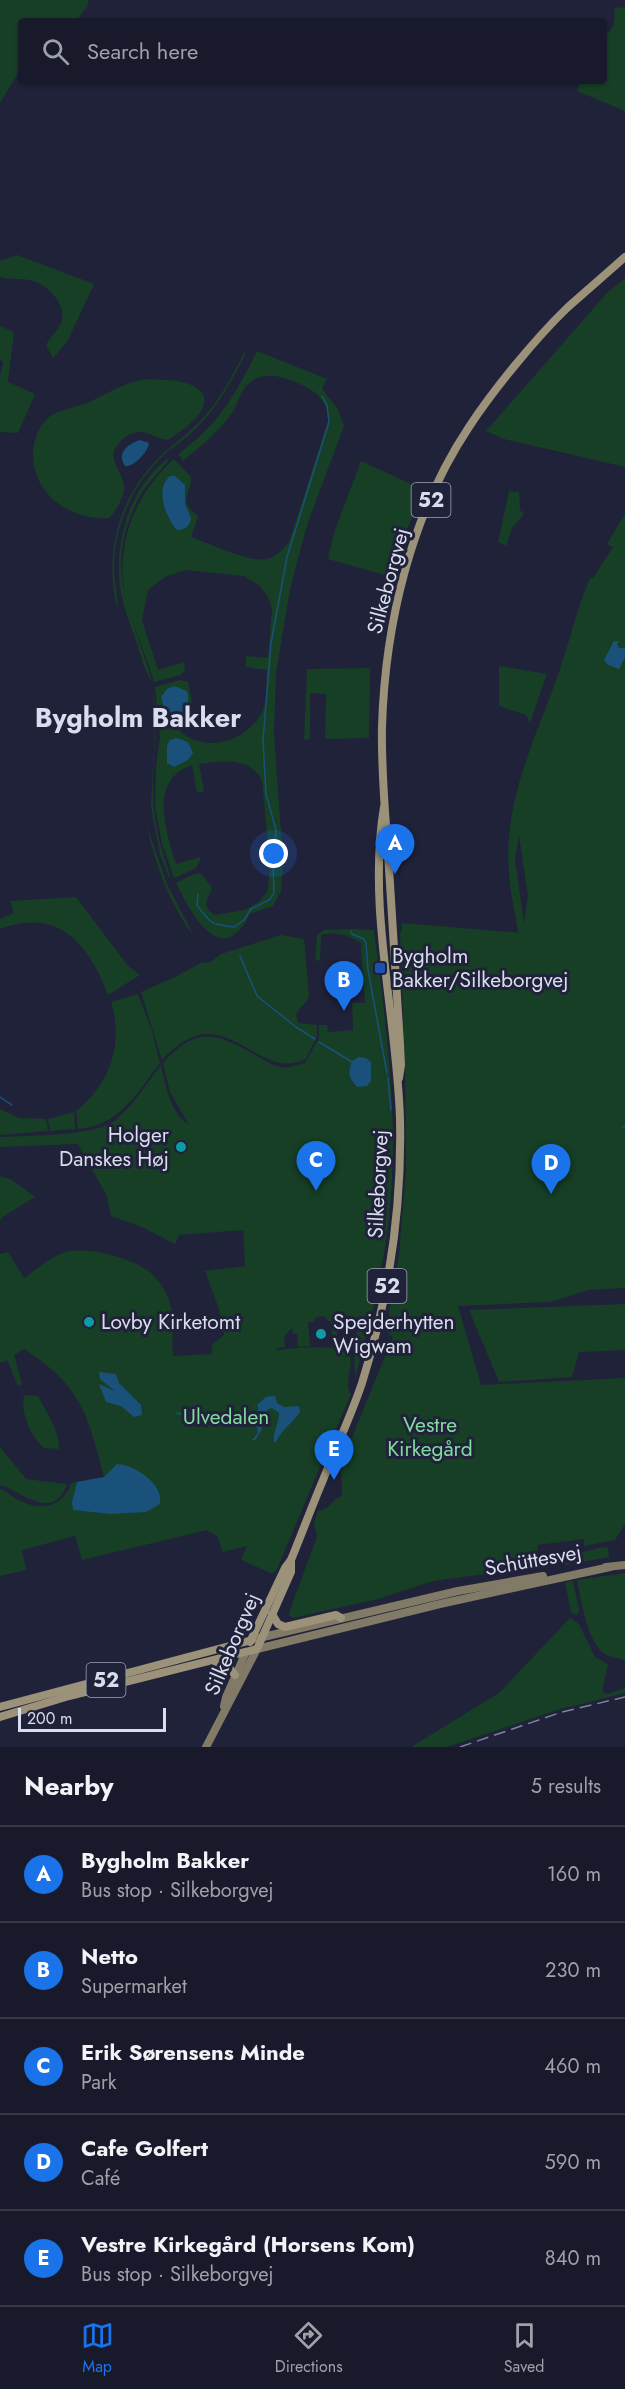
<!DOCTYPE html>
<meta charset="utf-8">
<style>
body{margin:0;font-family:Jost,sans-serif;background:#252738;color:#f1f3f6}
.scale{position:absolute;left:18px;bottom:15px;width:148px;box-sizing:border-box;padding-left:6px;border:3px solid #dadded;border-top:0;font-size:16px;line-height:21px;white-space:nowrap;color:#dadded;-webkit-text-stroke:4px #20223a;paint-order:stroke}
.you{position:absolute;left:274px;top:854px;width:21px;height:21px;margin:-15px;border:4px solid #fff;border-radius:50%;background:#1a73e8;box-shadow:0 0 0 9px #1a73e833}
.badge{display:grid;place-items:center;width:39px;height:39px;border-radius:50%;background:#1a73e8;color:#fff;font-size:20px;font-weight:700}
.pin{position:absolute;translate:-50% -50px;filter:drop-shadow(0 2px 3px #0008)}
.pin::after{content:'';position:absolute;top:32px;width:21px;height:18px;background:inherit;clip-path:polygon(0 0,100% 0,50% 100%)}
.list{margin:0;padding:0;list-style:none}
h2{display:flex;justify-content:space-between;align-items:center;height:78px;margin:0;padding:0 24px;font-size:26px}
h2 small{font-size:20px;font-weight:400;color:#9fa1a9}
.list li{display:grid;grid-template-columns:39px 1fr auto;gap:18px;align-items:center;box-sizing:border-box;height:96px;padding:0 24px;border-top:2px solid #363848}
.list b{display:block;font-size:22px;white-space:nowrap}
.list p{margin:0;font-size:20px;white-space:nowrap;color:#9fa1a9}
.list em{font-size:20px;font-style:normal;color:#9fa1a9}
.icon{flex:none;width:33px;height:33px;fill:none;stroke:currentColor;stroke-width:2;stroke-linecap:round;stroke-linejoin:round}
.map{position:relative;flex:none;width:625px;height:1747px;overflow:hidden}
.search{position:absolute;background:#181a2c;box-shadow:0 2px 4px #0004;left:18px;right:18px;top:18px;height:66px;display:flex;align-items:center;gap:15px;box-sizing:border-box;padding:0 21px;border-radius:6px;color:#9fa1a9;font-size:22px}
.sheet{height:558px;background:#181a2c}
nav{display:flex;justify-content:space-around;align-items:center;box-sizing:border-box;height:84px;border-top:2px solid #363848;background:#181a2c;font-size:16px;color:#9fa1a9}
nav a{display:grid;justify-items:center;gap:3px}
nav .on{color:#1a73e8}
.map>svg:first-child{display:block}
</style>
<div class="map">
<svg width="625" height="1747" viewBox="0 0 625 1747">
<rect width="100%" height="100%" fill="#20223a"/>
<g fill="#163f25" fill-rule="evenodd">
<path d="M 0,0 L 89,0 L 87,7 L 76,21 L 21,21 L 21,68 L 0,103 Z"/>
<path d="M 625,7 L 625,111 L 577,91 L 581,81 L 604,81 L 604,37 C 614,28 616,22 614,8 Z"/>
<path d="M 17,255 L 94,284 L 67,342 L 53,358 L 46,345 C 50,337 60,328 62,321 C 66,304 48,285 33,281 C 24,278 11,280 0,277 L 0,261 Z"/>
<path d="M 625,278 L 625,467 L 504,439 L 486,431 L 607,293 Z"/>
<path d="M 0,326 L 14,332 L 8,382 L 35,394 L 18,433 L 0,432 L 0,375 L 3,364 L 0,358 Z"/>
<path d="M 257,351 L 327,379 L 322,389 L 338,409 L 344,426 L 307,525 L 290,589 L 276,673 L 274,734 L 283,861 L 281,891 L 273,906 L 249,914 C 247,923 243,926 236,933 C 211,956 184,899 176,883 L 194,874 L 201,873 L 212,888 L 206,902 L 208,910 L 215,915 L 245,910 L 260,901 L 268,890 L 270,865 L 262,780 C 248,756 222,761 199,764 L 204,791 L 197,793 L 192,765 C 148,780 166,831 176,864 L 200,857 L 200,861 L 196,868 L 174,878 L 162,843 L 155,807 L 156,766 L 160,737 L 155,687 L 180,680 L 188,682 L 193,706 L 172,721 C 195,758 250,745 264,707 C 268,696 266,681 267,670 L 246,667 L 246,656 L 268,658 L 272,609 L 268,597 L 259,585 L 244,576 L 185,570 L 165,577 L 148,590 L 142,620 L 158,670 L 184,662 L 185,671 L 180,675 L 154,682 C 147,656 134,630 127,604 C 113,550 133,495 174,459 L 191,477 C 192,493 176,499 198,516 L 191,537 C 209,543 249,563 267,559 C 277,557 283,549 289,542 L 329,418 C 325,400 318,393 302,385 C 284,376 258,368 244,389 C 238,398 236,409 229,417 C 216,434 199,448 183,461 L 178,454 C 220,423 234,397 257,351 Z"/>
<path d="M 244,353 L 246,353 C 223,397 211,420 170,450 L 169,448 C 210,417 220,399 244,353 Z"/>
<path d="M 147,379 C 160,380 176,379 189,384 C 227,399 185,430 167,440 C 157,439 150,432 140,432 C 133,432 128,435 123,439 C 100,459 127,473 124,490 C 123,498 115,513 109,518 C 71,521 33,494 33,455 C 33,443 37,430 45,421 C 55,409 73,409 87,403 C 109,393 122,383 147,379 Z"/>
<path d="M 167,450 L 168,451 C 135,481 115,521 114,566 C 113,580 119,595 117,608 C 103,548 121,490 167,450 Z"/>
<path d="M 170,457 C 164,469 147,482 140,496 C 101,568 132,611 152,681 C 144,671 141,655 137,643 C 130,624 122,605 120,585 C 114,541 131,484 170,457 Z"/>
<path d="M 361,461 L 424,490 L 395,557 L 385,575 L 328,559 L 335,530 Z"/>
<path d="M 509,491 L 519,492 L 520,510 L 524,514 L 512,528 L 506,546 L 498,542 Z"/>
<path d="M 625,514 L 625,1288 L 588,1290 L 551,1302 L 458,1306 L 481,1385 L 625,1378 L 625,1524 L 615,1540 L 584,1546 L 584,1539 L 538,1545 L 537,1567 L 433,1581 L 378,1599 L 293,1618 L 289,1615 L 290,1610 L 317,1537 L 314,1522 L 318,1511 C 331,1509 333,1498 342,1496 L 341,1464 L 393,1337 L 386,1331 L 399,1254 L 406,1171 L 405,1066 L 400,932 L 402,931 L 402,923 L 523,933 L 518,932 C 515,912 510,892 509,873 C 503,803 534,741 557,678 C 569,645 576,610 590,578 L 593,578 L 613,547 L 607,544 ZM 519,836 L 528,896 L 524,923 L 515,859 Z"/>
<path d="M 499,666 L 547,674 L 530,723 L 526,715 L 499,706 Z"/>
<path d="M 370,668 L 369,738 L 325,739 L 326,694 L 310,693 L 310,739 L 304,740 L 307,669 Z"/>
<path d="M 153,689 C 159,727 152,755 153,791 C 153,822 161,850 171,878 L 169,877 L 160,855 L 151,807 L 155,723 Z"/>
<path d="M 147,826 L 167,884 L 194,936 C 171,907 154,862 147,826 Z"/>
<path d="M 76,897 L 128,966 L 140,975 L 108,995 C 89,944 59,907 0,929 L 0,919 L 14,913 L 10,901 Z"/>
<path d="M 356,929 L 374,930 C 386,1025 400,1122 389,1217 C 383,1271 370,1325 355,1378 L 354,1346 L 359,1322 L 337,1324 L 337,1345 L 333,1345 L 331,1321 L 328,1321 L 325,1316 L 316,1317 L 314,1322 L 308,1322 L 310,1346 L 298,1347 L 297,1334 L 293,1334 L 292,1328 L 284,1337 L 285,1347 L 276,1348 L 277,1350 C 292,1349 352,1340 351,1362 C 350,1373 345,1384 351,1394 L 277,1569 L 273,1574 L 241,1560 L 247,1546 L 223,1552 L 217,1536 L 207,1530 L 82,1560 L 75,1536 L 22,1550 L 26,1570 L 0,1576 L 0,1489 C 8,1492 13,1498 21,1501 C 42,1512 64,1506 71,1483 L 104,1477 C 88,1414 81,1386 24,1349 L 14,1355 L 22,1384 L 18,1386 L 7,1360 L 0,1363 L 0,1254 L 8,1252 L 24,1278 C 36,1270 49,1258 63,1253 C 84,1244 135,1259 151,1273 C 159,1280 165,1290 169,1300 C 174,1316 172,1339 173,1356 L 212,1354 L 212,1345 L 224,1335 L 219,1309 L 205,1271 L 245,1266 L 243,1230 L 179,1235 L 175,1244 L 142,1227 L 111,1216 L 107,1196 L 78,1144 L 0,1147 L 0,1137 C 29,1135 96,1137 117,1119 C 134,1104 147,1083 161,1065 C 165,1085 171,1114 189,1125 L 170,1092 L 163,1063 C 198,1025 216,1033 257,1056 C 265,1060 273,1066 282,1067 C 290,1068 298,1065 305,1063 L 319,1038 L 319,1025 L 327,1025 L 328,1032 L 353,1030 L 352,1003 L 365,1003 C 365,993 360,947 361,943 C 348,935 337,931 321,935 L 320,960 L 315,961 L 317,935 L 324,930 Z"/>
<path d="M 281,935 L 304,939 L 309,996 C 306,1007 290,1010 299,1023 L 317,1025 L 317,1036 L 306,1059 C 254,1084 225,991 162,1060 L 141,992 L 175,977 L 201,963 L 211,962 L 221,954 Z"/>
<path d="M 138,994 L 152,1031 L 160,1063 C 137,1093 119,1126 78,1129 L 76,1111 C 110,1084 124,1044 111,1002 Z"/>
<path d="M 0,1109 L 19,1118 L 46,1119 L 48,1131 L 0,1135 Z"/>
<path d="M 74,1112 L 75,1129 L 50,1131 L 48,1119 Z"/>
<path d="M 0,1176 L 12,1180 L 35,1197 L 1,1218 L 0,1223 Z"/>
<path d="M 625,1304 L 625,1350 L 579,1352 L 572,1377 L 499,1382 L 469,1310 Z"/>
<path d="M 24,1395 L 38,1396 C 46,1411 60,1432 59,1449 L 44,1448 C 31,1437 20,1412 24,1395 Z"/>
<path d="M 0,1447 L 26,1479 L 67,1484 C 54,1523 21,1491 0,1485 Z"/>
<path d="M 603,1547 L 608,1548 L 609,1557 L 565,1565 L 567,1556 Z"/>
<path d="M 625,1573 L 625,1660 C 617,1658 609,1657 602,1652 C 587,1638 581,1600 577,1580 Z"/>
<path d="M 573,1581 L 579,1610 L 577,1615 L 571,1613 L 565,1582 Z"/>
<path d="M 570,1618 L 579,1624 L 595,1657 L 608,1664 L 602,1692 L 608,1694 L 625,1688 L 625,1693 L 557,1710 L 447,1747 L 411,1747 L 499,1693 Z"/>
</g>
<g fill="#1a517b">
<path d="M 140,440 L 149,443 C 148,452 134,467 125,466 C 116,453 128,444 140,440 Z"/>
<path d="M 170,476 L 175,476 L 185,485 L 185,504 L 191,518 C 190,526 185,530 177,530 L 175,528 C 165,514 155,488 170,476 Z"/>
<path d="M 614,641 L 619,641 L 617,645 L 619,648 L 625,648 L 625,657 L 619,669 L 608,665 L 604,660 Z"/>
<path d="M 174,686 L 187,691 C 191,704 185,712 174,717 L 166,715 L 161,697 L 167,689 Z"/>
<path d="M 176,738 L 188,742 L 193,753 L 188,760 L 174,767 L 167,763 L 167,746 L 170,740 Z"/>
<path d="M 359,1057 L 366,1058 L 371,1062 L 371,1081 L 367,1086 L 357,1087 C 348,1077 348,1073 352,1061 Z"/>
<path d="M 99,1372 L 116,1374 L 119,1383 L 141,1405 L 142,1415 L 134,1417 L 121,1406 L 106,1402 L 99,1384 L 115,1391 L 100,1379 Z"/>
<path d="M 271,1396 L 275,1396 L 277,1403 L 284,1407 L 299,1406 L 300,1412 C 292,1424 281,1430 276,1442 L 274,1442 C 273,1431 279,1424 279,1413 L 272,1408 L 268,1409 L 261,1431 L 255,1440 L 252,1440 L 258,1433 L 257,1427 L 251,1423 L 245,1426 L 237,1423 L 233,1415 L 238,1411 L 245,1411 L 248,1416 L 258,1415 L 258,1404 L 266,1397 Z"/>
<path d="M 117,1464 C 135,1465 164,1484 160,1504 L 146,1512 L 111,1514 L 73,1510 L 72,1502 L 77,1482 L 104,1477 Z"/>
</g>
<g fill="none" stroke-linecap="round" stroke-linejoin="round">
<g stroke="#1a517b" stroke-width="1.5">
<path d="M 198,894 L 197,905 C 211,924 210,924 234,927 L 244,920 L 251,909 L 269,900 L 274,893 L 273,863 L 276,830 L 266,794 L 263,740 L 271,643 L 287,557 L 329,422 L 327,405 L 322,396"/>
<path d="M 351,931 L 352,934 L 364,939 L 366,943 L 368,970 L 387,1073"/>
<path d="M 240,956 L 257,996 L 296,1027 L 315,1039"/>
<path d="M 319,1042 L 352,1062"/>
<path d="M 388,1078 L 391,1110"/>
<path d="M 0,1097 L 12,1105"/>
<path d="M 623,1127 L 625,1126"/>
<path d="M 177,1413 L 187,1415 L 191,1418 L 199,1416 C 209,1428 223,1424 237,1423"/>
</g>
<g stroke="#817a67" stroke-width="8">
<path d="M 606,1567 L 625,1565"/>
<path d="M 259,1638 L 458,1591 L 543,1576"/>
<path d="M 224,1706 L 226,1697 L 246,1652"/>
<path d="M 206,1747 L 257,1649 L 440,1604 L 610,1567"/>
</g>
<g stroke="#9b9279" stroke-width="8">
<path d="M 399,1078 L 401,1065 L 400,1044 C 396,985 393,926 389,868 C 386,821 381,774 382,727 C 385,624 411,514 469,427 C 494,389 535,339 567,308 C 586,291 606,274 625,257"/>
<path d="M 272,1614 L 278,1624 L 285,1627 L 336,1615 L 341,1618"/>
<path d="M 250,1642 L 285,1568 L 291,1560"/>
<path d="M 215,1664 L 227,1665 L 235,1675"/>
<path d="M 0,1707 L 252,1640"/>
<path d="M 0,1717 L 69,1696 L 257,1649 L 291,1572 L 291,1560 C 302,1533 312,1506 323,1480 C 336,1447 351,1416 362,1383 C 389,1297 402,1208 400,1119 C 397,1018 367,907 384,807"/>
</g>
<path stroke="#808397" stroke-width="1.5" stroke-dasharray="12 6" stroke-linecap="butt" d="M 460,1747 L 562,1712 L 625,1697"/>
</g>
<rect fill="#1a4fb4" stroke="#20223a" stroke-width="2" x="374" y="962" width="12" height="12" rx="3"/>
<g fill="#0f9aa8" stroke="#20223a" stroke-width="2">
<circle cx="181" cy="1147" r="6"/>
<circle cx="89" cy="1322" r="6"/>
<circle cx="321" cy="1334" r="6"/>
</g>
<g text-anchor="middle" stroke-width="6" stroke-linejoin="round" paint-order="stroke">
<g fill="#20223a" stroke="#a2a5b7" stroke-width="1.5">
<rect x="411.5" y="483" width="39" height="34" rx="4.5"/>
<rect x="367.5" y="1269" width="39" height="34" rx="4.5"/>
<rect x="86.5" y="1663" width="39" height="34" rx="4.5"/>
</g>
<g font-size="20" font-weight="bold" fill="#dadded">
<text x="431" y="507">52</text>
<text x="387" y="1293">52</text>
<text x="106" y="1687">52</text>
</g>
<g font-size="21" fill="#dadded" stroke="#20223a">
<text transform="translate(388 581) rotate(-75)" y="7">Silkeborgvej</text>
<text transform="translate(378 1184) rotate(-87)" y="7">Silkeborgvej</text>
<text transform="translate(533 1560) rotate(-10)" y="7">Schüttesvej</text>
<text transform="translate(232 1644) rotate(-67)" y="7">Silkeborgvej</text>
</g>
<g font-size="21" fill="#dadded" stroke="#20223a" text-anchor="start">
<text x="392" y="963">Bygholm<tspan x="392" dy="24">Bakker/Silkeborgvej</tspan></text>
<text x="169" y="1142" text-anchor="end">Holger<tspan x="169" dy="24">Danskes Høj</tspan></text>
<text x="101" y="1329">Lovby Kirketomt</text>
<text x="333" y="1329">Spejderhytten<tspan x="333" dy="24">Wigwam</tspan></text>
</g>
<g font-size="21" fill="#83daa0" stroke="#20223a">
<text x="226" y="1424">Ulvedalen</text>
<text x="430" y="1432">Vestre<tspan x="430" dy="24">Kirkegård</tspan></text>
</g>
<g font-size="27" font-weight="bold" fill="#dadded" stroke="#20223a">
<text x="138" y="727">Bygholm Bakker</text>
</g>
</g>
</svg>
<div class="scale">200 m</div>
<div class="you"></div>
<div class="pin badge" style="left:395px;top:874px">A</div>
<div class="pin badge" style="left:344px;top:1011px">B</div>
<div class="pin badge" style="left:316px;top:1191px">C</div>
<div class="pin badge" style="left:551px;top:1194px">D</div>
<div class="pin badge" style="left:334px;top:1480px">E</div>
<div class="search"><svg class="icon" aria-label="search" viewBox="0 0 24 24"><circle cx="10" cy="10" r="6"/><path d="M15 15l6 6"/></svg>Search here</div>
</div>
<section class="sheet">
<h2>Nearby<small>5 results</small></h2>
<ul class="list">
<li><span class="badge">A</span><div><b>Bygholm Bakker</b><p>Bus stop · Silkeborgvej</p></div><em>160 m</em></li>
<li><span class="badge">B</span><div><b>Netto</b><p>Supermarket</p></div><em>230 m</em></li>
<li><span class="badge">C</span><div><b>Erik Sørensens Minde</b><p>Park</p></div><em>460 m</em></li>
<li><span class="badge">D</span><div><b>Cafe Golfert</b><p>Café</p></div><em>590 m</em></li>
<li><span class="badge">E</span><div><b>Vestre Kirkegård (Horsens Kom)</b><p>Bus stop · Silkeborgvej</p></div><em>840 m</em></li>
</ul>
</section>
<nav>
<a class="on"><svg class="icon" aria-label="map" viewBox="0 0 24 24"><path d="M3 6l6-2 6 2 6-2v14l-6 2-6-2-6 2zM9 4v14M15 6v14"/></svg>Map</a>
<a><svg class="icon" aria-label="directions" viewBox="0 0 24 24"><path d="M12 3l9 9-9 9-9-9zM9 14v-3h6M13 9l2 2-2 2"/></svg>Directions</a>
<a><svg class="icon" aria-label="saved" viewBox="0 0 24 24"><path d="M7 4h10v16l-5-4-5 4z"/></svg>Saved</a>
</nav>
